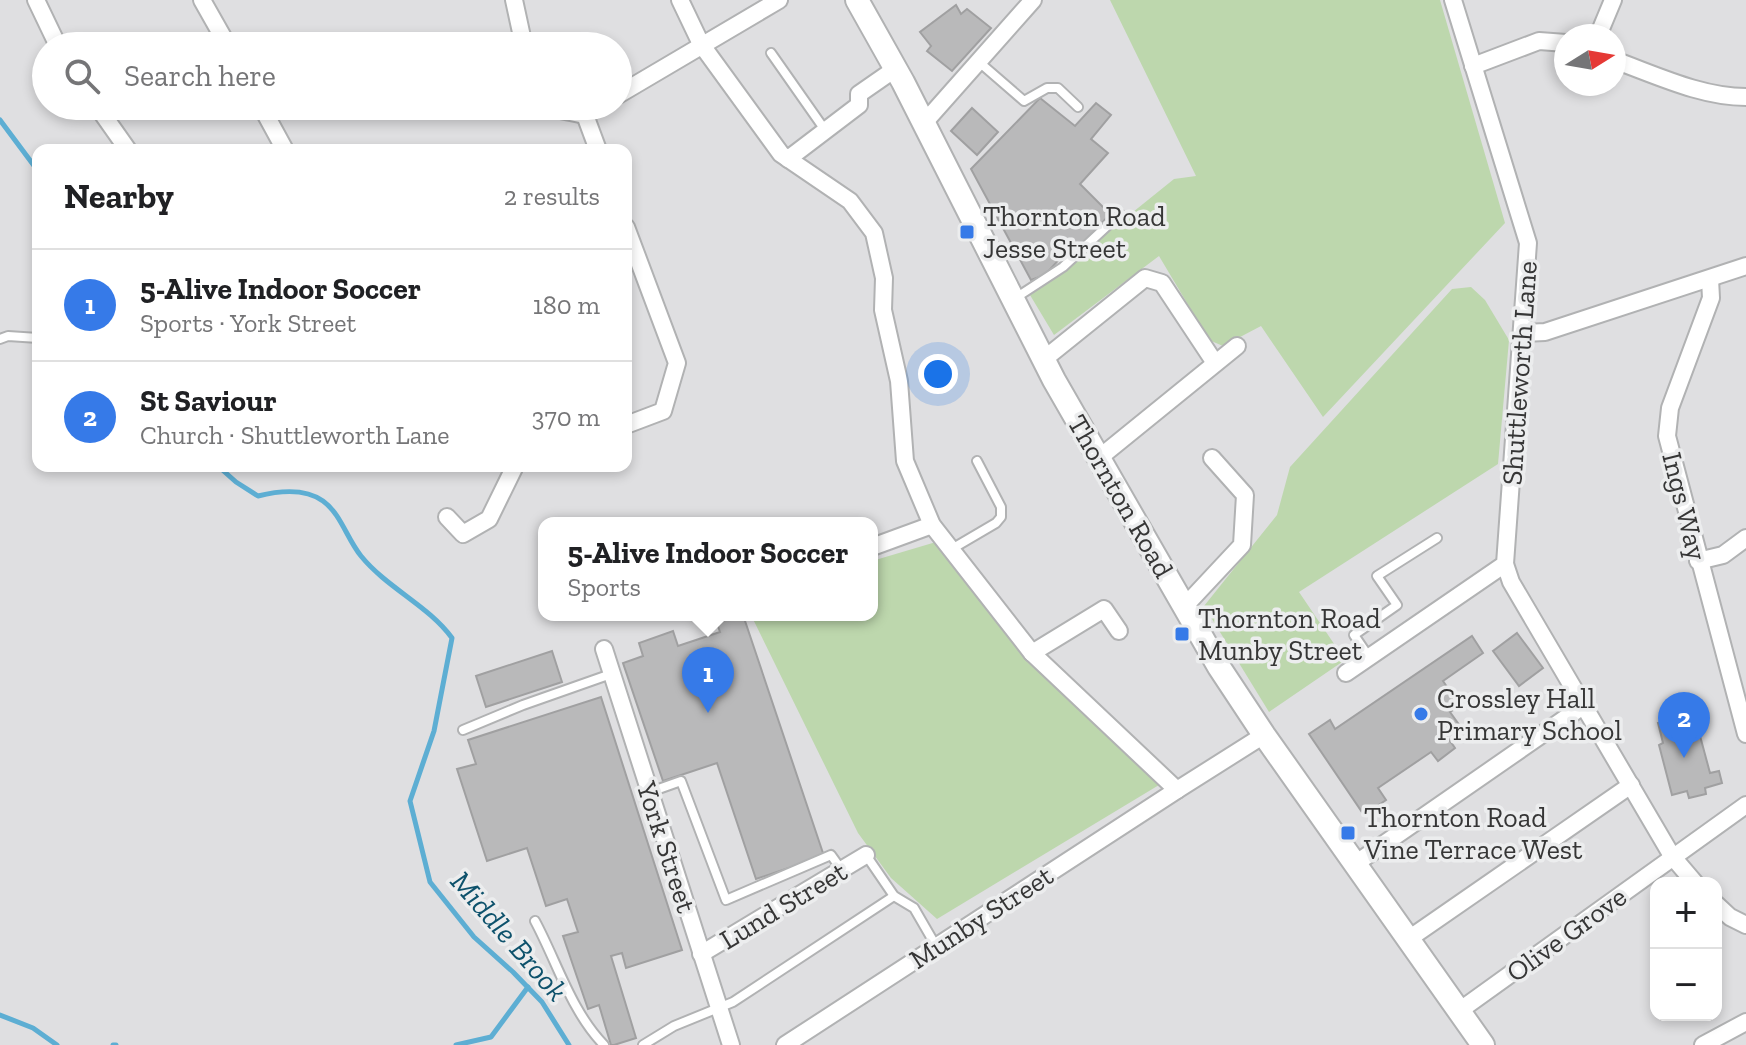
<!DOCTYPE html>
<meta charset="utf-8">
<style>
body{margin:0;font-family:"Zilla Slab",serif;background:#f2f2f2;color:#202124}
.controls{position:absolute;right:24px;bottom:24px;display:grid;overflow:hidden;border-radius:16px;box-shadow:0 4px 12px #0003}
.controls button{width:72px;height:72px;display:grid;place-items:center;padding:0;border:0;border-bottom:2px solid #e0e0e0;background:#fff;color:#202124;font:40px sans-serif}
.compass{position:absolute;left:1554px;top:24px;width:72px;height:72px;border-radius:50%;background:#fff;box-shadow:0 4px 12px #0003;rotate:79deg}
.you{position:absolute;left:938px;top:374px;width:28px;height:28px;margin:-20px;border:6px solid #fff;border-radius:50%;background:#1a73e8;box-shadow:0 0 0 12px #1a73e833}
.badge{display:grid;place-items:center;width:52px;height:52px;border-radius:50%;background:#367ae8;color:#fff;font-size:26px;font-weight:700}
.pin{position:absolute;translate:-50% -66px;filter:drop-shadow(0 2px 4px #0008)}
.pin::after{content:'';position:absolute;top:42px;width:28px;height:24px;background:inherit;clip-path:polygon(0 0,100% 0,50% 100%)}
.popup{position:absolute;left:538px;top:517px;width:340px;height:104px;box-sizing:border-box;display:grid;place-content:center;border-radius:16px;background:#fff;filter:drop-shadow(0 2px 6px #0005);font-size:26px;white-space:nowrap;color:#757577}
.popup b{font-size:30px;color:#202124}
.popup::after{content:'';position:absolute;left:50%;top:100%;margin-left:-16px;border:16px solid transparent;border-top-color:#fff}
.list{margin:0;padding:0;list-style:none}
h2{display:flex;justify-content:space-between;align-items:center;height:104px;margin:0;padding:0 32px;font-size:34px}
h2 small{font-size:26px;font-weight:400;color:#757577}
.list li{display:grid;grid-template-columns:52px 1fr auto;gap:24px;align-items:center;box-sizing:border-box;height:112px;padding:0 32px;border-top:2px solid #e0e0e0}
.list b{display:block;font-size:30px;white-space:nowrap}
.list p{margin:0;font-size:26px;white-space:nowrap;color:#757577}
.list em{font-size:26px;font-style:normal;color:#757577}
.icon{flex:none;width:44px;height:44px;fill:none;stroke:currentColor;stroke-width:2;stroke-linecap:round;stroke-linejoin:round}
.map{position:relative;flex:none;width:1746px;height:1045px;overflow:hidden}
.search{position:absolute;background:#fff;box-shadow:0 4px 12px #0003;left:32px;top:32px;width:600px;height:88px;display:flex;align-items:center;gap:20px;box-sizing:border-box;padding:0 28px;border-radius:44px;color:#757577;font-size:30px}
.panel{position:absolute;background:#fff;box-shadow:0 4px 12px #0003;left:32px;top:144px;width:600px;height:328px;border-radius:16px}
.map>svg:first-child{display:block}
</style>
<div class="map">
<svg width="1746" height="1045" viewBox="0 0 1746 1045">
<rect width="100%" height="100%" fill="#dfdfe1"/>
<g fill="#bdd7ad">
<path d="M 1110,0 L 1440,0 L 1505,223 L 1323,417 L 1261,326 L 1223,346 L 1209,340 L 1159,256 L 1054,335 L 1030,295 L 1174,179 L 1196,176 Z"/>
<path d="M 1471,287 L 1485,300 L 1509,340 L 1498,464 L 1299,592 L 1345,660 L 1269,712 L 1204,606 L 1277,515 L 1290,467 L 1452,289 Z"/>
<path d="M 936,542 L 1020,651 L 1159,785 L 937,919 L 891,878 L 858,833 L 751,615 L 872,615 L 872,561 Z"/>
</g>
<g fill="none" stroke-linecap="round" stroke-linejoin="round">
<g stroke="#5daed3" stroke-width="5">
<path d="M 0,120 L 38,171"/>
<path d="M 218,466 L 236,482 L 258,496 C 278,491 305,488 323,501 C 341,514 347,539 361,556 C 387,588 429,606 452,638 L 434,731 L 410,801 L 430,882 L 474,937 L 513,972 L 542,1002 L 569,1045"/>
<path d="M 0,1015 L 33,1028 L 57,1045"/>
<path d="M 113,1045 L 116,1045"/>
<path d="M 456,1045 L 491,1037 L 528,987"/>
</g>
</g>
<g fill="#b9b9ba" stroke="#a0a0a1" stroke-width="2">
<path d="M 956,5 L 961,14 L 967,9 L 991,28 L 952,71 L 927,51 L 931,46 L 920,32 Z"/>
<path d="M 1040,98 L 1075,126 L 1096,103 L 1111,115 L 1091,139 L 1108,153 L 1080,184 L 1110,214 L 1079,249 L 1073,244 L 1045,275 L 1031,280 L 971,169 Z"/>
<path d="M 972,108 L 998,132 L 977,155 L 951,131 Z"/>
<path d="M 729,615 L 743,615 L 824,856 L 756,879 L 717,763 L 663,781 L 623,663 L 643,656 L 639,643 L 673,631 L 678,646 L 720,632 L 716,620 Z"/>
<path d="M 1517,633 L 1543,668 L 1519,686 L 1493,651 Z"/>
<path d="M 1472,636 L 1483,653 L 1443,681 L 1460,706 L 1450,712 L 1460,726 L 1446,735 L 1455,748 L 1438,761 L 1431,752 L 1378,788 L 1386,800 L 1364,815 L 1309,734 L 1330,720 L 1335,729 Z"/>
<path d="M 552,651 L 562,682 L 486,707 L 476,676 Z"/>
<path d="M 601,697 L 682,950 L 626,968 L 622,953 L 611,956 L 636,1038 L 614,1045 L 611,1045 L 599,1005 L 588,1009 L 563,936 L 578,932 L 567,899 L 546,906 L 527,848 L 487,861 L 457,769 L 476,764 L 468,740 Z"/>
<path d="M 1692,706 L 1710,773 L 1719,771 L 1722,783 L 1705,788 L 1706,794 L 1689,798 L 1687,791 L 1672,795 L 1659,745 L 1663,743 L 1658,723 L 1683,716 L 1681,710 Z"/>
</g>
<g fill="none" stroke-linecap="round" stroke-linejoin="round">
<defs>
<g id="lane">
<path d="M 771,53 L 825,130"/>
<path d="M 979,62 L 1024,101 L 1047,88 L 1058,88 L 1078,107"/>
<path d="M 1014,299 L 1063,267 L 1120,214"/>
<path d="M 0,339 L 8,336 L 38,338"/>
<path d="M 950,550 L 996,523 L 1001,517 L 1001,507 L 977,461"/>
<path d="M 1369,657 L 1354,635 L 1397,605 L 1377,576 L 1437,538"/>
<path d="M 463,730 L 523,705 L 611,674"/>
<path d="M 650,792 L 681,781 L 726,900 L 831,855 L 841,869"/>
<path d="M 866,855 L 894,896 L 914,908 L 936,946"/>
<path d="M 535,921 C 557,962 571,1011 604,1045"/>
<path d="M 643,1045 L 674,1026 L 733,1002 L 894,896"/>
</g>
<g id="street">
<path d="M 36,0 L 58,46"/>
<path d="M 202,0 L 228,46"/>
<path d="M 514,0 L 524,46"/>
<path d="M 680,0 L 701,44 L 781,154 L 850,201 L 874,233 L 884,278 L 883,310 L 899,381 L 905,461 L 932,525 L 1032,653 L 1177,790 L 1264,735"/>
<path d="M 1598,36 L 1613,0"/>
<path d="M 1614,60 C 1656,75 1701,97 1746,97"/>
<path d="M 1473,66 L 1539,41 L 1566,43"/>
<path d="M 618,95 L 779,0"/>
<path d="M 97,106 L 128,150"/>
<path d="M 261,106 L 285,150"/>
<path d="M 540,106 L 585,115 L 600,106"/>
<path d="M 585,115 L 598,150"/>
<path d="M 924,123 L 1033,0"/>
<path d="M 788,159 L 859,105 L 859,94 L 895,69"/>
<path d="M 626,227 L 677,363 L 663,411 L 626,425"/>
<path d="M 1710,279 L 1711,298 L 1670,408 L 1667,436 L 1746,734"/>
<path d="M 1523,333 L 1545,332 L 1746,266"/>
<path d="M 1043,360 L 1145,278 L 1162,283 L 1215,363"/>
<path d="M 1099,458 L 1237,346"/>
<path d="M 447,517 L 463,534 L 489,519 L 514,468"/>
<path d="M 872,547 L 932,525"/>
<path d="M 1698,561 L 1723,555 L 1746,538"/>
<path d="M 1505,564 L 1511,582 L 1672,856 L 1695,883"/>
<path d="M 1184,607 L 1242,545 L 1245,495 L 1212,458"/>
<path d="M 604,649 L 731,1045"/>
<path d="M 1032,653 L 1104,609 L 1119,631"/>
<path d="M 1346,673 L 1505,564 L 1528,243 L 1453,0"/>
<path d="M 1355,864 L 1583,706"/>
<path d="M 1716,904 L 1730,917 L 1746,925"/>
<path d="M 1410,938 L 1631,785"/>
<path d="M 701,954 L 866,855"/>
<path d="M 1459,1011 L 1746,805"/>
<path d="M 785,1045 L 1177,790"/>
<path d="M 1703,1045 L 1746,1022"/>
</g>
<path id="secondary" d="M 857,0 L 903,82 L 1054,380 L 1219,667 L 1264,735 L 1483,1045"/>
</defs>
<use href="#lane" stroke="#b1b2b3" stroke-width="12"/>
<use href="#street" stroke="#b1b2b3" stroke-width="20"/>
<use href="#secondary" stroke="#b1b2b3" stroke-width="26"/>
<use href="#lane" stroke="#fff" stroke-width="8"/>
<use href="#street" stroke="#fff" stroke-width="16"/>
<use href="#secondary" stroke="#fff" stroke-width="22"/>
</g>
<g fill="#367ae8" stroke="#ecedee" stroke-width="3">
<rect x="959" y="224" width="16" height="16" rx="4"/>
<rect x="1174" y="626" width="16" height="16" rx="4"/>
<circle cx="1421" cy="714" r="8"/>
<rect x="1340" y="825" width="16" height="16" rx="4"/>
</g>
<g text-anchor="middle" stroke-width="7" stroke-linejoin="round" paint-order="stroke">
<g font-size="28" fill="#363636" stroke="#ecedee" text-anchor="start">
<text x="983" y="226">Thornton Road<tspan x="983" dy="32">Jesse Street</tspan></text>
<text x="1198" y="628">Thornton Road<tspan x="1198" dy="32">Munby Street</tspan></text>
<text x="1437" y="708">Crossley Hall<tspan x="1437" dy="32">Primary School</tspan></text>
<text x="1364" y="827">Thornton Road<tspan x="1364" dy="32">Vine Terrace West</tspan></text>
</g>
<g font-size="28" fill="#363636" stroke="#ecedee">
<text transform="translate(1519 373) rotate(-86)" y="10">Shuttleworth Lane</text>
<text transform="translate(1121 496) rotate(60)" y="10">Thornton Road</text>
<text transform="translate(1685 506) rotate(76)" y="10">Ings Way</text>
<text transform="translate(667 847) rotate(72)" y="10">York Street</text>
<text transform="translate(783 905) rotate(-31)" y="10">Lund Street</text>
<text transform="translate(981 917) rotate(-33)" y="10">Munby Street</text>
<text transform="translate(1566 934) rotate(-36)" y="10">Olive Grove</text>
</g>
<g font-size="30" font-style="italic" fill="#0e526c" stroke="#ecedee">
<text transform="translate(509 936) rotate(49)" y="10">Middle Brook</text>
</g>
</g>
</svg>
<div class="controls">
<button>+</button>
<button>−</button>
</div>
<svg class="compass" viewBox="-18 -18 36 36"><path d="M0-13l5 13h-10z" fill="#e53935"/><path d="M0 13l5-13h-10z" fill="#757577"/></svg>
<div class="you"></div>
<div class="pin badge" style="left:708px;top:713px">1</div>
<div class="popup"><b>5-Alive Indoor Soccer</b>Sports</div>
<div class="pin badge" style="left:1684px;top:758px">2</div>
<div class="search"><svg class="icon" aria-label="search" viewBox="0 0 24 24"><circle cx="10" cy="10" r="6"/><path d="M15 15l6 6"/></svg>Search here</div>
<section class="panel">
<h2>Nearby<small>2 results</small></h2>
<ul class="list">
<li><span class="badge">1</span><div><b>5-Alive Indoor Soccer</b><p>Sports · York Street</p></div><em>180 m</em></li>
<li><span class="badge">2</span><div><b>St Saviour</b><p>Church · Shuttleworth Lane</p></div><em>370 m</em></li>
</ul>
</section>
</div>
